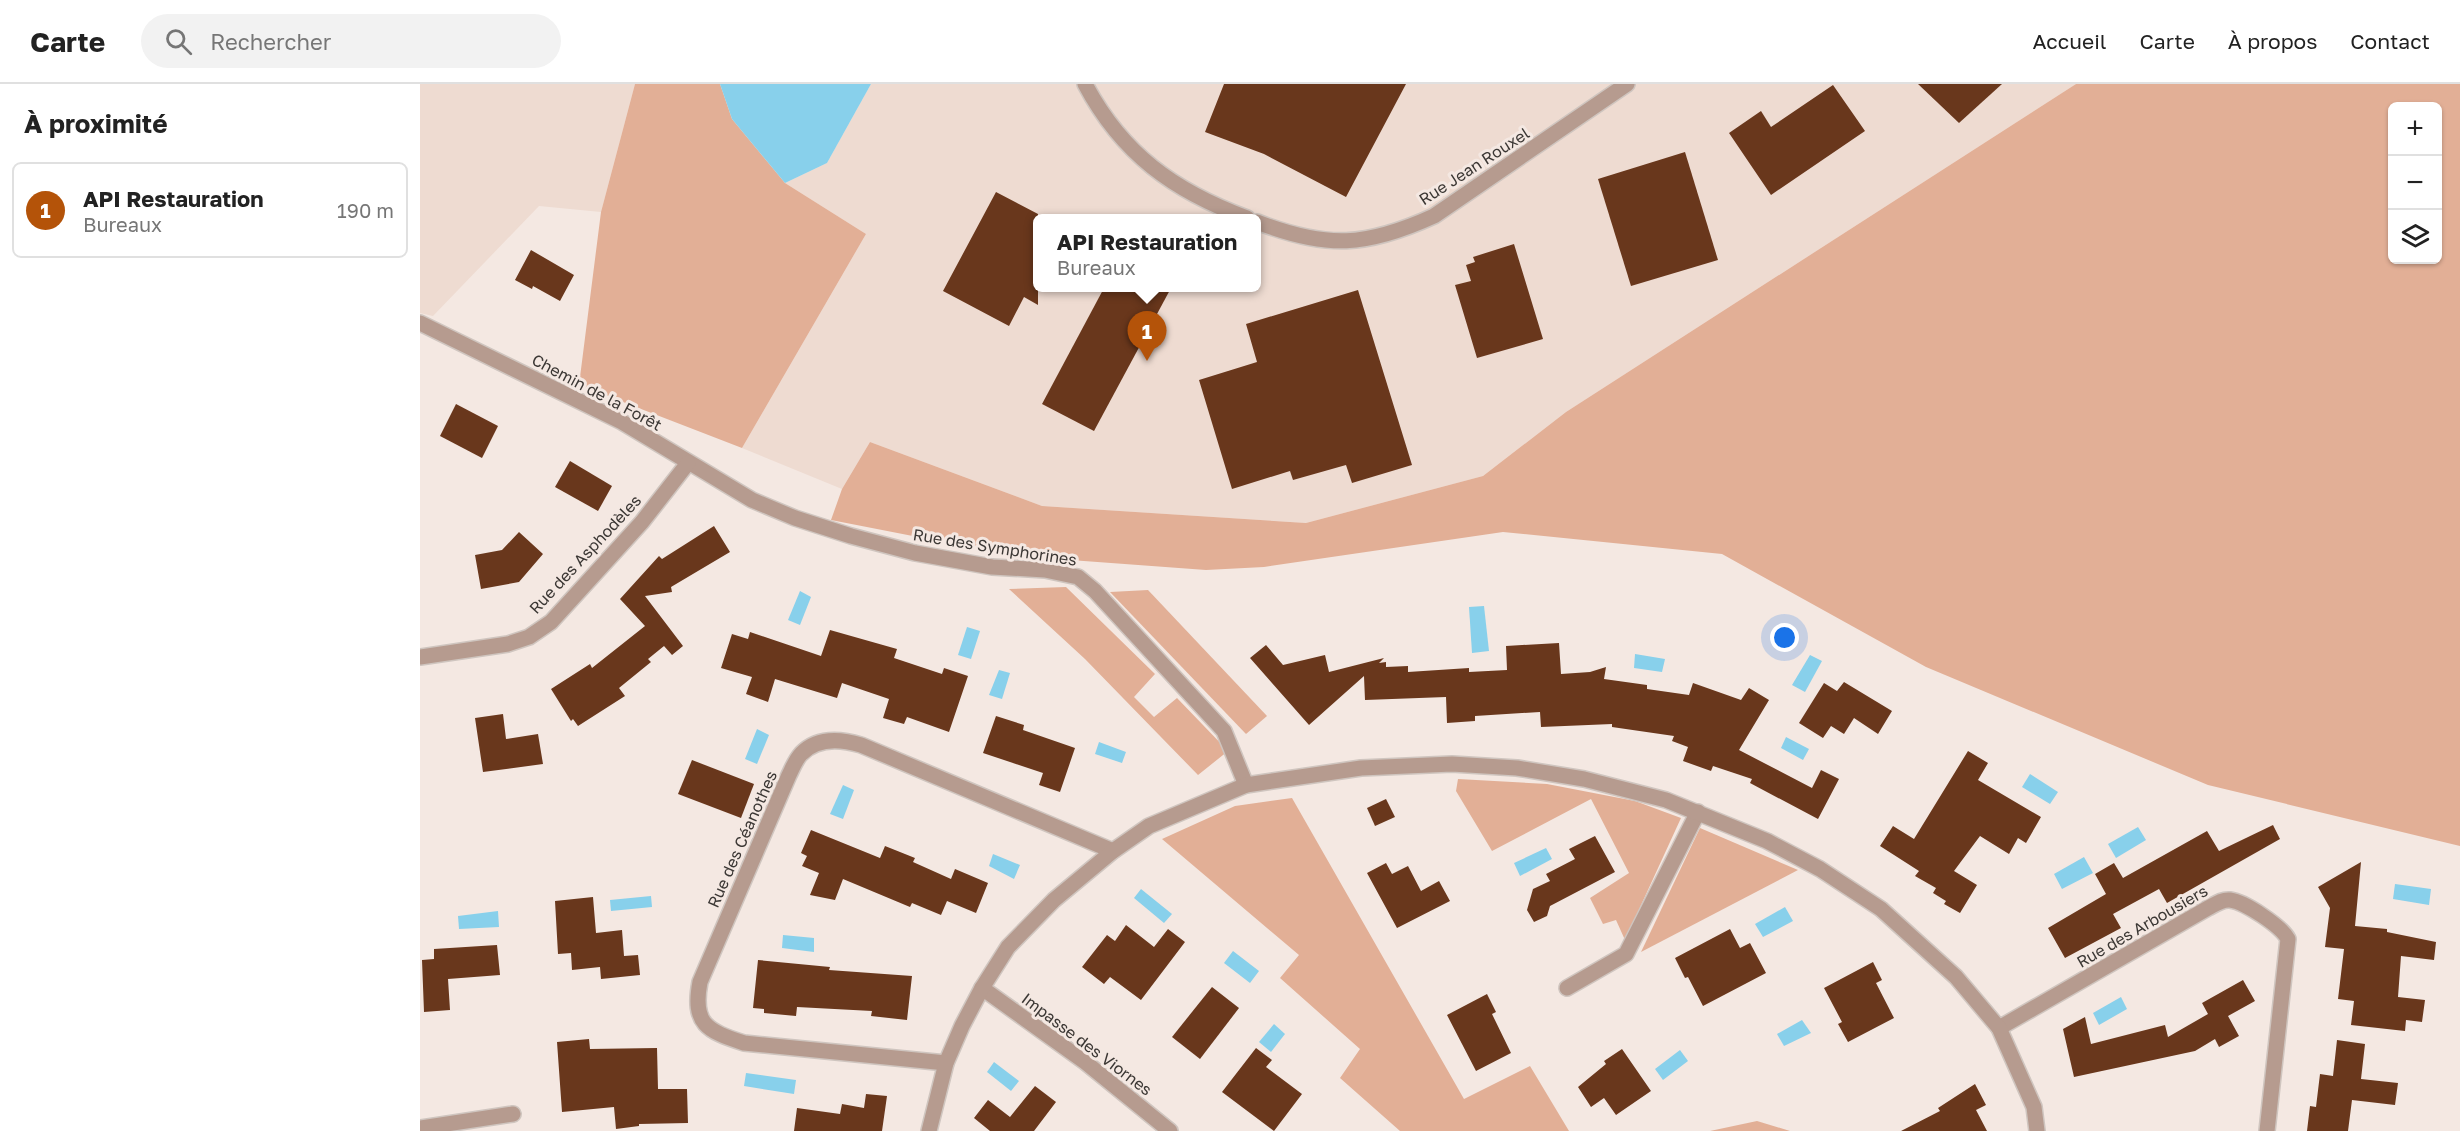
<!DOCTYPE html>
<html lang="fr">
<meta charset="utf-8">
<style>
body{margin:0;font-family:"Golos Text",sans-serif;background:#f2f2f2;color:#222}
.controls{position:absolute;right:18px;top:18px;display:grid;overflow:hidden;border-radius:9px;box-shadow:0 2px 4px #0004}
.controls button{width:54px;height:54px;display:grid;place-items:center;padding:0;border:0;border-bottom:2px solid #e0e0e0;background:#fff;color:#222;font:30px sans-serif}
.you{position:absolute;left:1365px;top:554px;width:21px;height:21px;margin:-15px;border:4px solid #fff;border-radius:50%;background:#1a73e8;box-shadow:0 0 0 9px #1a73e833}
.badge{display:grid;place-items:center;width:39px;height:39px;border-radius:50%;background:#b45309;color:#fff;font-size:20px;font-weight:700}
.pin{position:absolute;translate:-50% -50px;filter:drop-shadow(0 2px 3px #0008)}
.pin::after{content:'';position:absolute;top:32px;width:21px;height:18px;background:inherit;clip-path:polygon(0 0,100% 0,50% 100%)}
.popup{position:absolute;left:613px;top:130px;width:228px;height:78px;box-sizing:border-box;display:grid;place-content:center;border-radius:9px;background:#fff;filter:drop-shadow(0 2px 4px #0005);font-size:20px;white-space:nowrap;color:#767676}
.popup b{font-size:22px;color:#222}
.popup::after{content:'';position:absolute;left:50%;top:100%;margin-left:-12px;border:12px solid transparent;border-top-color:#fff}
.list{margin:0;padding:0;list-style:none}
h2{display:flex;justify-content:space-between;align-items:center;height:78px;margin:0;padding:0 24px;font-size:26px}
h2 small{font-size:20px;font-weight:400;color:#767676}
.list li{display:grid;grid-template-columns:39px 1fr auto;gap:18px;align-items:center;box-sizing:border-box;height:96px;margin:0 12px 12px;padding:0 12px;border:2px solid #e0e0e0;border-radius:9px}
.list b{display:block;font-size:22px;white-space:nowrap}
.list p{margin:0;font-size:20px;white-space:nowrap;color:#767676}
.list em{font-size:20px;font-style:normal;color:#767676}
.icon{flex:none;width:33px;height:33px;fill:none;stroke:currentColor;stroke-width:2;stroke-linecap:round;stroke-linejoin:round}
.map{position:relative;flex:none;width:2040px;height:1047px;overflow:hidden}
header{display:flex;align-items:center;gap:36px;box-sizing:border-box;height:84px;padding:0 30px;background:#fff;border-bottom:2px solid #e0e0e0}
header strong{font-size:28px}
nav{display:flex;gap:33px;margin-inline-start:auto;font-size:21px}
.search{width:420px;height:54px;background:#f2f2f2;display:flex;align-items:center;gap:15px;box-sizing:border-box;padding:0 21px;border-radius:33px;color:#767676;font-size:22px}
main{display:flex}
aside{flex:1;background:#fff}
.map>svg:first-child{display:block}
</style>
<header>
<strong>Carte</strong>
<div class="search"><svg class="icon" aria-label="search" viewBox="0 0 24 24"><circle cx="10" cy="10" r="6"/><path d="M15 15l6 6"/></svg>Rechercher</div>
<nav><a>Accueil</a><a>Carte</a><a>À propos</a><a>Contact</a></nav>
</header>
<main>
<aside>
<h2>À proximité<small></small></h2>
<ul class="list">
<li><span class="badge">1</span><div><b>API Restauration</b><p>Bureaux</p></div><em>190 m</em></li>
</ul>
</aside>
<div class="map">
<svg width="2040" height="1047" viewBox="0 0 2040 1047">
<rect width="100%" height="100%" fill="#f4e8e2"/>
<g fill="#eedbd1" fill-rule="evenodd">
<path d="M 0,0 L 215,0 L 181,128 L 119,122 L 13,232 L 0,229 Z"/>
<path d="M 451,0 L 1656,0 L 1146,328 L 1063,392 L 886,439 L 622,422 L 450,358 L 422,405 L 322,364 L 446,150 L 365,99 L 407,79 ZM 618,134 L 837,134 L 837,204 L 618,204 Z"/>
</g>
<g fill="#e2af96" fill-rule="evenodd">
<path d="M 215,0 L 300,0 L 312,35 L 365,99 L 446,150 L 322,364 L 159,301 L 181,128 Z"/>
<path d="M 1656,0 L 2040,0 L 2040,762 L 1788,701 L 1506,583 L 1302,470 L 1083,448 L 844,483 L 786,486 L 595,472 L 411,436 L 422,405 L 450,358 L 622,422 L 886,439 L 1063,392 L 1146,328 ZM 1972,22 L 2018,22 L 2018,176 L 1972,176 Z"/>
<path d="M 646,503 L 735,590 L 714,613 L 734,633 L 757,614 L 808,667 L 778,691 L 665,575 L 589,505 Z"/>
<path d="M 728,506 L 847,632 L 826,650 L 690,508 Z"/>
<path d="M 1038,695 L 1127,700 L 1215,717 L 1261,734 L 1205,856 L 1196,836 L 1183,840 L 1170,814 L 1209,789 L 1171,715 L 1072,767 L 1036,707 Z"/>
<path d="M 872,714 L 1044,1015 L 1110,982 L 1149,1047 L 980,1047 L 920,994 L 940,965 L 860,894 L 879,871 L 742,755 L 815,722 Z"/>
<path d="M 1280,744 L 1378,786 L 1221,868 Z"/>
<path d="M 1337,1037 L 1370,1047 L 1290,1047 Z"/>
</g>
<g fill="#88d0eb">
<path d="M 300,0 L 451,0 L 407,79 L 365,99 L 312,35 Z"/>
<path d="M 380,507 L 391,513 L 380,541 L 368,536 Z"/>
<path d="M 1064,522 L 1069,567 L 1052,569 L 1049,523 Z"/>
<path d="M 547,543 L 560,547 L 551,575 L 538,571 Z"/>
<path d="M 1215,570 L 1245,575 L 1242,588 L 1214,584 Z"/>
<path d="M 1390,571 L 1402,577 L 1385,608 L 1372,601 Z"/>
<path d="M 579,586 L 590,589 L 582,615 L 569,611 Z"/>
<path d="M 337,645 L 349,651 L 337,680 L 325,675 Z"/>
<path d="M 1366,653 L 1389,665 L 1383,676 L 1361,664 Z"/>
<path d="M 679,658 L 706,668 L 702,679 L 675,670 Z"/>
<path d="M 1610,690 L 1638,708 L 1630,720 L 1602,703 Z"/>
<path d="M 423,701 L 434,706 L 423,735 L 410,730 Z"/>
<path d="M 1718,743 L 1726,756 L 1696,774 L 1688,760 Z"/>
<path d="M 1126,764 L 1132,775 L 1100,792 L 1094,779 Z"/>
<path d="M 573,770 L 600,781 L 594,795 L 569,782 Z"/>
<path d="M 1664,773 L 1673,789 L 1642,805 L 1634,790 Z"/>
<path d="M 1975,800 L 2011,805 L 2009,821 L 1973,815 Z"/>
<path d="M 721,805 L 752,830 L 744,839 L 714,814 Z"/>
<path d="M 231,812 L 232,823 L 191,827 L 190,816 Z"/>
<path d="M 1365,823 L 1373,837 L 1343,853 L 1335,840 Z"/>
<path d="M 78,827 L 79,843 L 39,845 L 38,832 Z"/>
<path d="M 363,851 L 394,854 L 394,868 L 362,864 Z"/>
<path d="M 813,867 L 839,887 L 830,899 L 804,879 Z"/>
<path d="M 1701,913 L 1707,925 L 1679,941 L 1673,929 Z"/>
<path d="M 1382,936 L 1391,949 L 1364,962 L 1357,950 Z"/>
<path d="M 854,940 L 865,950 L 851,968 L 839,958 Z"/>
<path d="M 1260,966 L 1268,977 L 1243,996 L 1235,985 Z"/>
<path d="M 574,978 L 599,997 L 591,1007 L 567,988 Z"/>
<path d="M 326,989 L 376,996 L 374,1010 L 324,1002 Z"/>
</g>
<g fill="#69371c">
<path d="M 804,0 L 986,0 L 926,113 L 844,70 L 785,48 Z"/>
<path d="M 1498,0 L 1582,0 L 1539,39 Z"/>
<path d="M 1413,1 L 1445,47 L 1351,111 L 1309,49 L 1341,27 L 1351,43 Z"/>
<path d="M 1265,68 L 1298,176 L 1211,202 L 1178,95 Z"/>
<path d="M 576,108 L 618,130 L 618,221 L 604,213 L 589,242 L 523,207 Z"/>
<path d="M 1094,160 L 1123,255 L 1057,274 L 1035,201 L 1051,197 L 1046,181 L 1055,178 L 1053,173 Z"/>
<path d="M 111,166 L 154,191 L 140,217 L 113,202 L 112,205 L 95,196 Z"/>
<path d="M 684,204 L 751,204 L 674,347 L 622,320 Z"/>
<path d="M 938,206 L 992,381 L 932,399 L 926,381 L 873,396 L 870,387 L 812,405 L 779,296 L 837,278 L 826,240 Z"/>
<path d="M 36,320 L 78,342 L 62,374 L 20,352 Z"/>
<path d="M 150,377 L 192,402 L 178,427 L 135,403 Z"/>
<path d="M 294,442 L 310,468 L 251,503 L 252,508 L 225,512 L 263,562 L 252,571 L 244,562 L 228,575 L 231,578 L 199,604 L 205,612 L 158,642 L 153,635 L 151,637 L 131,605 L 170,580 L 172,584 L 225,542 L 200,515 L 239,472 L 242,475 Z"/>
<path d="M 99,448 L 123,470 L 99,498 L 61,505 L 55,471 L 82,466 Z"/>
<path d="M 410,546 L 477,565 L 474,574 L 522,590 L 524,584 L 548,592 L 529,648 L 487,633 L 484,640 L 463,634 L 469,615 L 422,599 L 417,614 L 355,595 L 348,618 L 326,610 L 332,593 L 301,584 L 312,550 L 328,555 L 330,548 L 401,572 Z"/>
<path d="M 1139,559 L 1141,590 L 1170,588 L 1186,583 L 1184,595 L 1227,601 L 1227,605 L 1269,611 L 1273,599 L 1321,616 L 1329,604 L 1349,616 L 1319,666 L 1392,704 L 1401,686 L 1419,695 L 1398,735 L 1330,699 L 1332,695 L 1293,682 L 1291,687 L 1263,677 L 1268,663 L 1252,657 L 1254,652 L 1192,643 L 1192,640 L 1121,643 L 1120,628 L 1055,632 L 1055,637 L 1027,639 L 1026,613 L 945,616 L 944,592 L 889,641 L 830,574 L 846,561 L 863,581 L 905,571 L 909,588 L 964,574 L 959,579 L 966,578 L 966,583 L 988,582 L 988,588 L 1049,584 L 1049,588 L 1087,586 L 1086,562 Z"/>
<path d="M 1424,598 L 1472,627 L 1458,650 L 1434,634 L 1424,650 L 1411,642 L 1403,654 L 1379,639 L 1404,599 L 1417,607 Z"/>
<path d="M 83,630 L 86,655 L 118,650 L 123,680 L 63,688 L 55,634 Z"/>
<path d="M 576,632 L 604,641 L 603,646 L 655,664 L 640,708 L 619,701 L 623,689 L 563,669 Z"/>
<path d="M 1548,667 L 1568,679 L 1558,696 L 1621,733 L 1606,759 L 1598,754 L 1589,770 L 1560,752 L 1534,787 L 1557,801 L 1540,829 L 1524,820 L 1526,817 L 1513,809 L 1516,804 L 1495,792 L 1499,787 L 1460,762 L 1473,742 L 1494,755 Z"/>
<path d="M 272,676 L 334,700 L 321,734 L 258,710 Z"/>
<path d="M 966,715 L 975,733 L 955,742 L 947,724 Z"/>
<path d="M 1853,741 L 1860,755 L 1747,819 L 1739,805 L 1693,830 L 1701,844 L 1645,874 L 1628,844 L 1686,810 L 1675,790 L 1694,779 L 1703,794 L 1787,747 L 1799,767 Z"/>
<path d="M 391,746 L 460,774 L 465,762 L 495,774 L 493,778 L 531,795 L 535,785 L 568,799 L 556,829 L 527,817 L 521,831 L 492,819 L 490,823 L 423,795 L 415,816 L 390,811 L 399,789 L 382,782 L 387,772 L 381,769 Z"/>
<path d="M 1175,752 L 1195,788 L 1130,822 L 1127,832 L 1114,838 L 1107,826 L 1113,805 L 1130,797 L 1126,790 L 1155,775 L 1149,765 Z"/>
<path d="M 1941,778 L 1935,842 L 1967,845 L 1967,848 L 2016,858 L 2014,876 L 1981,872 L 1978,913 L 2005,916 L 2002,938 L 1986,936 L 1985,947 L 1931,941 L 1934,917 L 1918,915 L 1924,865 L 1905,863 L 1910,824 L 1898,803 Z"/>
<path d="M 966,779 L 972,790 L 988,782 L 1001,807 L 1019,797 L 1030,817 L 977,844 L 947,789 Z"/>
<path d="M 173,813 L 176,849 L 202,846 L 204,872 L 218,871 L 220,891 L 181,895 L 180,883 L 152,886 L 151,869 L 138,870 L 135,817 Z"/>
<path d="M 706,841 L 734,863 L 748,845 L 765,858 L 721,916 L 690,893 L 684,900 L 662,883 L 687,851 L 695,857 Z"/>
<path d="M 1310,845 L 1320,864 L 1330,859 L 1346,889 L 1283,922 L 1268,893 L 1265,894 L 1255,874 Z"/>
<path d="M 77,861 L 80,891 L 28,895 L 30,926 L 4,928 L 2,876 L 14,875 L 14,865 Z"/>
<path d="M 338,876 L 410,883 L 409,886 L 492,892 L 487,936 L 451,932 L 452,927 L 377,923 L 376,932 L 344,929 L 344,925 L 333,924 Z"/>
<path d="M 1453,878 L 1462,896 L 1456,899 L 1474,934 L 1428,958 L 1418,940 L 1422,938 L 1404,904 Z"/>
<path d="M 1823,896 L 1835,917 L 1808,932 L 1819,952 L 1799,963 L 1795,955 L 1775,967 L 1654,993 L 1643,945 L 1665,933 L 1671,960 L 1745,941 L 1748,953 L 1788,930 L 1782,919 Z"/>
<path d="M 792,903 L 819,924 L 780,975 L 752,953 Z"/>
<path d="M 1067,910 L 1076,928 L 1072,930 L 1091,969 L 1056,987 L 1027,931 Z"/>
<path d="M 169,955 L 170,965 L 237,964 L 238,1005 L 267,1005 L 268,1039 L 219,1040 L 219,1042 L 196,1045 L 194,1023 L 142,1028 L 137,958 Z"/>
<path d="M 1917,956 L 1945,960 L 1941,995 L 1978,999 L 1975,1021 L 1932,1016 L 1928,1047 L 1887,1047 L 1890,1022 L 1896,1023 L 1900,990 L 1913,992 Z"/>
<path d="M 836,964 L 852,976 L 846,983 L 882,1010 L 854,1047 L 802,1008 Z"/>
<path d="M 1202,965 L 1231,1007 L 1196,1031 L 1184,1014 L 1171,1023 L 1158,1003 L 1186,980 L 1184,977 Z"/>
<path d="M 1555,1000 L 1566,1021 L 1556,1026 L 1567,1047 L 1481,1047 L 1520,1027 L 1518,1024 Z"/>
<path d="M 615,1002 L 636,1018 L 614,1047 L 570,1047 L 554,1034 L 568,1016 L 590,1033 Z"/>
<path d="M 446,1010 L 467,1012 L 462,1047 L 374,1047 L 377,1024 L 420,1030 L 422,1020 L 444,1024 Z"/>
</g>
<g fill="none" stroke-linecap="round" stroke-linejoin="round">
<defs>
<g id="minor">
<path d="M 665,0 C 702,70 754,107 827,134"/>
<path d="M 837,138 C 907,165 946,163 1014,132 L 1207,0"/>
<path d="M 0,239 L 202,338 L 332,416 L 375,434 L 431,452 L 495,469 L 572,483 L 625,486 L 658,493 L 675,507 L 804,647 L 826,701"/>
<path d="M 0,573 L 88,560 L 109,553 L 131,538 L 222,438 L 268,379"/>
<path d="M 562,904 L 665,978 L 750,1047"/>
<path d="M 1147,904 L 1206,870 L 1278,728"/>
<path d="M 1579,944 L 1788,824 C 1794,821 1802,815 1810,816 C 1825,818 1861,842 1868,855 L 1847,1047"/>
<path d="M 526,979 L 324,959 C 287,947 272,940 280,898 L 369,691 C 372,685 376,675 381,670 C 397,653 421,655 441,661 L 693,767"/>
<path d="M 0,1044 L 93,1030"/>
<path d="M 509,1047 L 526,979 L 542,942 L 562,904 L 588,863 L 634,816 L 693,767 L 729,742 L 826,701 L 941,684 L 1032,680 L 1097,684 L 1164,695 L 1246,716 L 1347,757 L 1400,785 L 1461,825 L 1536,893 L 1579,944 L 1614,1023 L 1617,1047"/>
</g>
</defs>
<use href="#minor" stroke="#cfc5bf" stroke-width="18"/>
<use href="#minor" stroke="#b69b8f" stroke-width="15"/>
</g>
<g text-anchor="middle" stroke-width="6" stroke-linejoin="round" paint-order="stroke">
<g font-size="16" fill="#3b3734" stroke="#f4e8e2">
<text transform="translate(1054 82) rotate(-33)" y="6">Rue Jean Rouxel</text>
<text transform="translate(177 308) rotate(28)" y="6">Chemin de la Forêt</text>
<text transform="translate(575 463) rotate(9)" y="6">Rue des Symphorines</text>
<text transform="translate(165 470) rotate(-47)" y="6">Rue des Asphodèles</text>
<text transform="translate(322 755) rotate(-66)" y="6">Rue des Céanothes</text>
<text transform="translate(1722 842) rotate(-30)" y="6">Rue des Arbousiers</text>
<text transform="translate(667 960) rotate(37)" y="6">Impasse des Viornes</text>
</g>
</g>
</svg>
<div class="controls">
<button>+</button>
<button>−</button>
<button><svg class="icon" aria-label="layers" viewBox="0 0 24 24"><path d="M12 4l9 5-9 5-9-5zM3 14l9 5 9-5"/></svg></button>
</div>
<div class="you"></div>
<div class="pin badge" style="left:727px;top:277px">1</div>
<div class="popup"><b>API Restauration</b>Bureaux</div>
</div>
</main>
